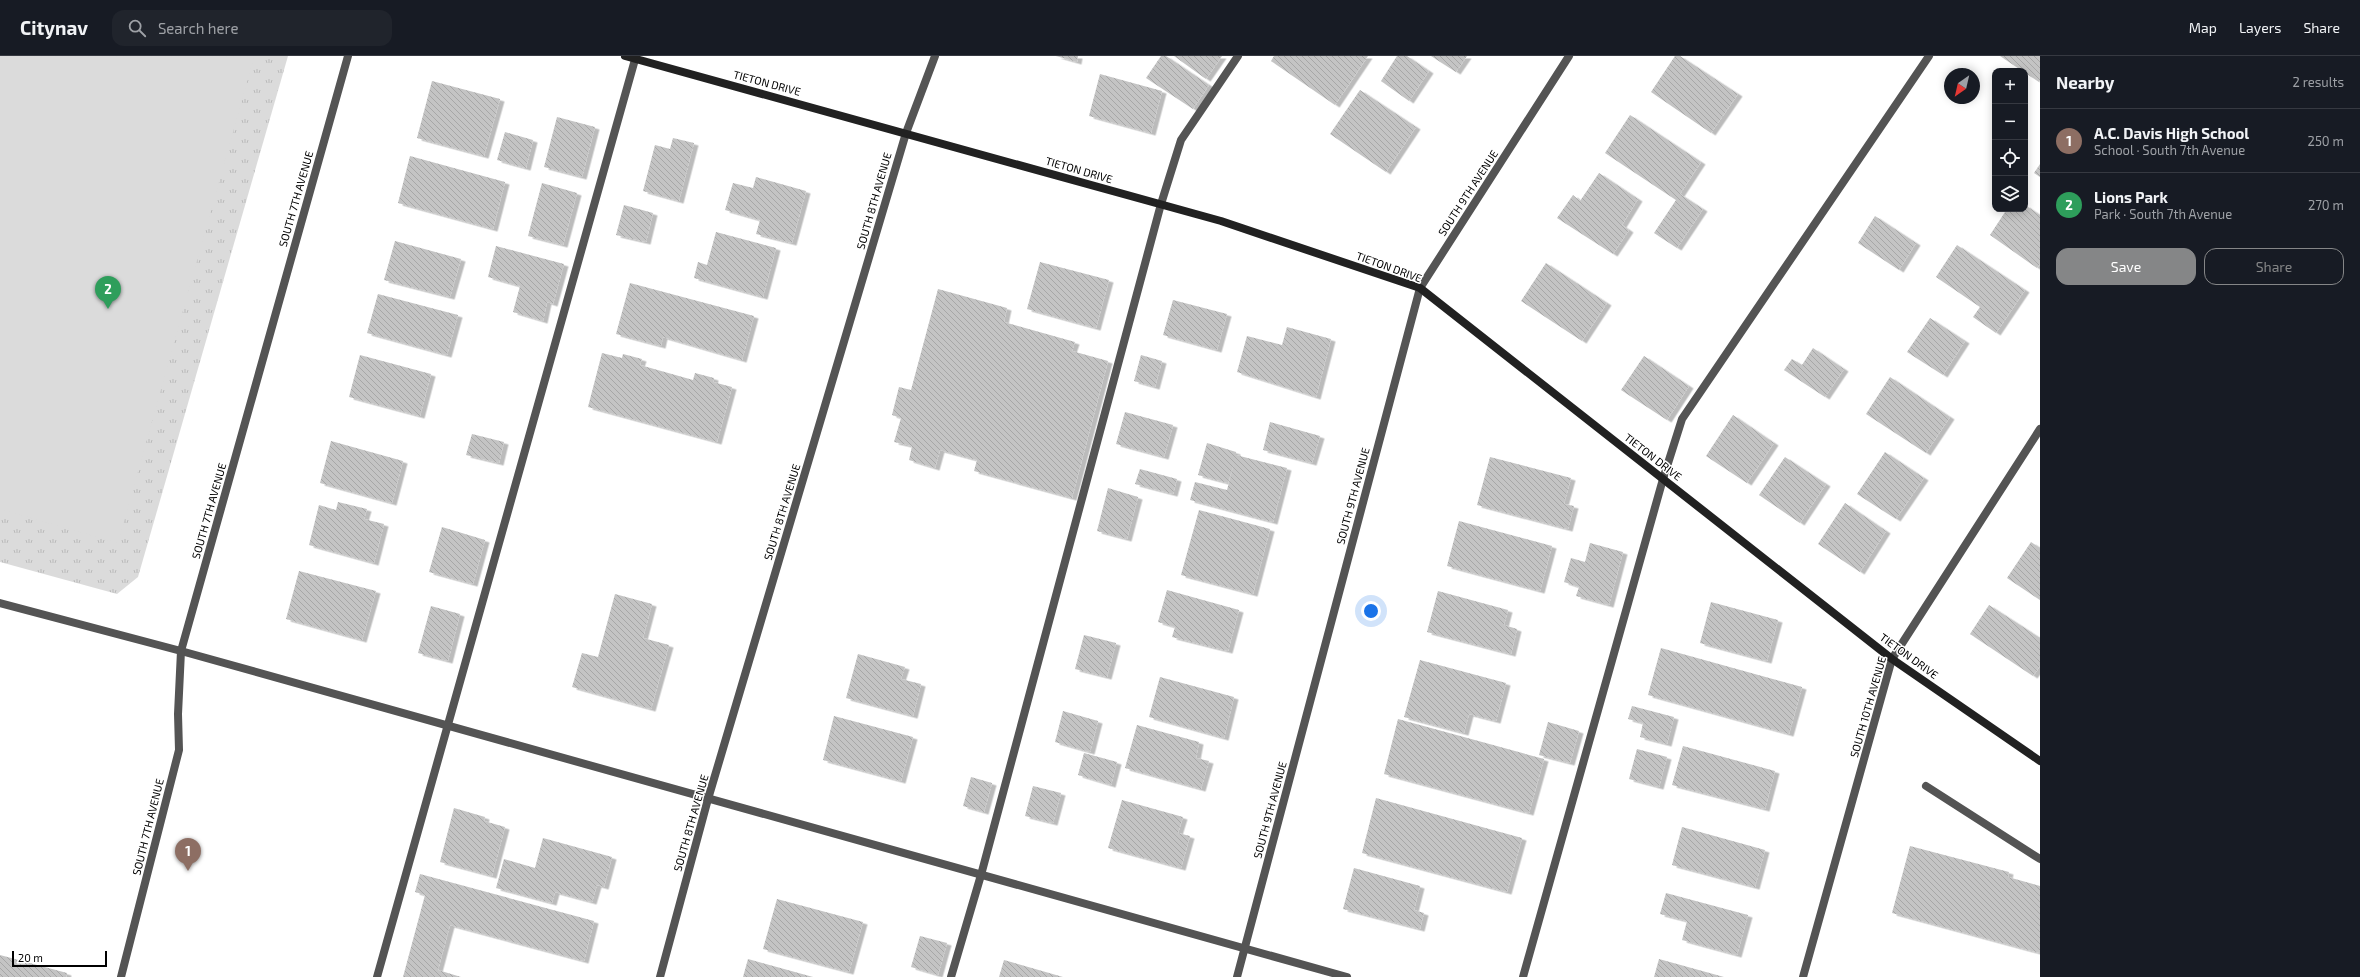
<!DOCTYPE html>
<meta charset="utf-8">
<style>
body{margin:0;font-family:"Exo 2",sans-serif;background:#20242c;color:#f1f3f6}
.controls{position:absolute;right:12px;top:12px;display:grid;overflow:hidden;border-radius:8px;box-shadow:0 2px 10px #0003}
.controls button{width:36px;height:36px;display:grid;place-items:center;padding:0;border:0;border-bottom:1px solid #363941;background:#171b24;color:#f1f3f6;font:20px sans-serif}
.compass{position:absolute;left:1944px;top:12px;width:36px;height:36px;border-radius:50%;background:#171b24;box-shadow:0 2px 10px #0003;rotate:214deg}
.scale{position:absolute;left:12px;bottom:10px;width:95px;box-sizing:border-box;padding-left:4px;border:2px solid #000;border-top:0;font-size:11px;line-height:14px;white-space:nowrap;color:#000;-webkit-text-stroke:3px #fff;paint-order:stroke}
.you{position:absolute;left:1371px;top:555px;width:14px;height:14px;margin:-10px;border:3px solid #fff;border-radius:50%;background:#1a73e8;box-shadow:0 0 0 6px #1a73e833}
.badge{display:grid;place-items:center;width:26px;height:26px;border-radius:50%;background:#858687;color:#fff;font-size:13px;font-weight:700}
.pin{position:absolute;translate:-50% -33px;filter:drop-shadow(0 1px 2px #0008)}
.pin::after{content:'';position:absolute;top:21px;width:14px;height:12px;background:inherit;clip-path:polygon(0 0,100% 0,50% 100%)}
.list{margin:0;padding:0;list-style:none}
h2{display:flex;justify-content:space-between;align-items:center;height:52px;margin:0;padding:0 16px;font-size:17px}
h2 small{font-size:13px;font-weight:400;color:#9ea1a6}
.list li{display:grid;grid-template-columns:26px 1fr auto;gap:12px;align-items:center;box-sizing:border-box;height:64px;padding:0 16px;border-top:1px solid #363941}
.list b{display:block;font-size:15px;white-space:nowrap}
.list p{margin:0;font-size:13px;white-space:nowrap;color:#9ea1a6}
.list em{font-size:13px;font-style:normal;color:#9ea1a6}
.actions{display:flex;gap:8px;padding:12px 16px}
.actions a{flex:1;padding:9px 0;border:1px solid #858687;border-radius:12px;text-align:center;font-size:14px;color:#858687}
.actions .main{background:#858687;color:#fff}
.icon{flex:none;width:22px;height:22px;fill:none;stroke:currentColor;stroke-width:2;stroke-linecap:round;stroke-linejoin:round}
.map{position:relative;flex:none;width:2040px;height:921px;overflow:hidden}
header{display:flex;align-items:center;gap:24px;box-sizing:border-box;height:56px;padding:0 20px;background:#171b24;border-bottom:1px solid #363941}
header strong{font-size:19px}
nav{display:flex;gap:22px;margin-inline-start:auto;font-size:14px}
.search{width:280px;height:36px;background:#20242c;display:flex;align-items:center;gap:10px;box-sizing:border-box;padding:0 14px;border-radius:12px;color:#9ea1a6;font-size:15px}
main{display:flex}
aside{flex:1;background:#171b24}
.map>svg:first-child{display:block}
</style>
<header>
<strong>Citynav</strong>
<div class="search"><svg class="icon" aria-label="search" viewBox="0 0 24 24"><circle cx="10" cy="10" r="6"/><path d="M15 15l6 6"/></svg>Search here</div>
<nav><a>Map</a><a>Layers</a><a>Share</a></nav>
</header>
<main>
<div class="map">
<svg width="2040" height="921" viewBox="0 0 2040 921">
<defs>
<pattern id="park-tufts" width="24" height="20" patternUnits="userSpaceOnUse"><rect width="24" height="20" fill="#dbdbdb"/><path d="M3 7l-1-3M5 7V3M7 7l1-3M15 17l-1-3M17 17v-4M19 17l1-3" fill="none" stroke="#bababa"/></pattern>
<pattern id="building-back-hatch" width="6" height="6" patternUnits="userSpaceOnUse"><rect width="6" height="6" fill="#c4c4c4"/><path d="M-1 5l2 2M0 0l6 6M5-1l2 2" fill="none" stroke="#a7a7a7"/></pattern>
<filter id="shadow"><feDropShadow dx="4.5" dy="2.5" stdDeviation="0" flood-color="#0004"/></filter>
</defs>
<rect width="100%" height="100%" fill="#fff"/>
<path fill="url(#park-tufts)" d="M 0,0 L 288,0 L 138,521 L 117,538 L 0,506 Z"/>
<path fill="#dbdbdb" d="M 0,0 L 254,1 L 118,487 L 0,453 Z"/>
<g fill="url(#building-back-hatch)" filter="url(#shadow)">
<path d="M 1056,0 L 1078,0 L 1077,6 Z"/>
<path d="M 1161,0 L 1166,0 L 1209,29 L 1193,53 L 1146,22 Z"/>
<path d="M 1174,0 L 1222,0 L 1206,23 Z"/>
<path d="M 1274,0 L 1368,0 L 1335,49 L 1271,5 Z"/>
<path d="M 1397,0 L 1407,0 L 1429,15 L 1409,45 L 1381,25 Z"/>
<path d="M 1431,0 L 1467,0 L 1456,16 Z"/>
<path d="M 1675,0 L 1680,0 L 1738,38 L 1711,77 L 1651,36 Z"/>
<path d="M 2000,0 L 2040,0 L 2040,24 L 2039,26 Z"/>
<path d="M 1100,18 L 1162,35 L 1151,77 L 1089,60 Z"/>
<path d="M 432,25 L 500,43 L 484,100 L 417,82 Z"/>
<path d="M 1360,34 L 1416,71 L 1386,116 L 1330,78 Z"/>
<path d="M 1630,59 L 1701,106 L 1680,138 L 1703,153 L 1677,192 L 1654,177 L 1676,144 L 1605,97 Z"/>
<path d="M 557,61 L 595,71 L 582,121 L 544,111 Z"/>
<path d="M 505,76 L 533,84 L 526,112 L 497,104 Z"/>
<path d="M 673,82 L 694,87 L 679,145 L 643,135 L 655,89 L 670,93 Z"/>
<path d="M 410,100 L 505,126 L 493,173 L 398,147 Z"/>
<path d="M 2040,108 L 2040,121 L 2034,117 Z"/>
<path d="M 1599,117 L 1638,143 L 1622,169 L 1629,174 L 1613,198 L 1557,162 L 1573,139 L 1580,145 Z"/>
<path d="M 756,121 L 806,135 L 792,187 L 756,178 L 760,164 L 725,154 L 733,127 L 753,132 Z"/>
<path d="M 542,127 L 577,137 L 563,189 L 528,180 Z"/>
<path d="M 624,149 L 653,157 L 646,186 L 616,179 Z"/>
<path d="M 2025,149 L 2040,159 L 2040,208 L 2037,212 L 1990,179 L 2007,153 L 2025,153 Z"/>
<path d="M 1875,160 L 1916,187 L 1899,214 L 1858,187 Z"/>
<path d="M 716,176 L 776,192 L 763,241 L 694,222 L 698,206 L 707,209 Z"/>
<path d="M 395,185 L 461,203 L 450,241 L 384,224 Z"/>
<path d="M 1957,189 L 2025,234 L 1996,277 L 1973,261 L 1980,251 L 1936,221 Z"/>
<path d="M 496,190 L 564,208 L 553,248 L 547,246 L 543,265 L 513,256 L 520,230 L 488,221 Z"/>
<path d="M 1040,206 L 1109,224 L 1096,272 L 1027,253 Z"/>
<path d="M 1546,207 L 1607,247 L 1582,285 L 1521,245 Z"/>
<path d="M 630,227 L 754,260 L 742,304 L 663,281 L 661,290 L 616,278 Z"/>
<path d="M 938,233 L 1007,252 L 1004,266 L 1075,286 L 1072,295 L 1108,305 L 1072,442 L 974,415 L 977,404 L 940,394 L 935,412 L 909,404 L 912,390 L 894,386 L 901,362 L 892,359 L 899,331 L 911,334 Z"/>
<path d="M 378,238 L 458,259 L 447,299 L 367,277 Z"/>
<path d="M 1173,244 L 1227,258 L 1217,294 L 1163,279 Z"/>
<path d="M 1930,262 L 1965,285 L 1943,319 L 1907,296 Z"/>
<path d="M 1287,271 L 1331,283 L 1316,341 L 1237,316 L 1247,280 L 1282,289 Z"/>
<path d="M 1813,292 L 1844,313 L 1825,341 L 1784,314 L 1792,303 L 1802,309 Z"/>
<path d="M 602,297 L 622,302 L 623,298 L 642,303 L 640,309 L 693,324 L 695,317 L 714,322 L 713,326 L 732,331 L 717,386 L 588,351 Z"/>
<path d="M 360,299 L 431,318 L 420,360 L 349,341 Z"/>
<path d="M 1141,299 L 1162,305 L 1155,331 L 1134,325 Z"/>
<path d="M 1644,300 L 1689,330 L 1667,364 L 1621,334 Z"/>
<path d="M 1890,321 L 1950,361 L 1926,397 L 1866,358 Z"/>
<path d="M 1125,356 L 1173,369 L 1164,401 L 1116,388 Z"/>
<path d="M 1733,359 L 1774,387 L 1747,427 L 1706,400 Z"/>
<path d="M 1270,366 L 1320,380 L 1312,407 L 1263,394 Z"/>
<path d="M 472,378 L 504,386 L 499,407 L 466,399 Z"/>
<path d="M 331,385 L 403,405 L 392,447 L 320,427 Z"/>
<path d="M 1207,387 L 1236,396 L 1236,399 L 1287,412 L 1273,466 L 1190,444 L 1195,426 L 1227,434 L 1234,407 L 1228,427 L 1198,419 Z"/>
<path d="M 1885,396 L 1924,422 L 1896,463 L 1857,438 Z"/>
<path d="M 1490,401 L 1571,422 L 1564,448 L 1574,450 L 1568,473 L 1477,449 Z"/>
<path d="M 1785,401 L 1826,428 L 1800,467 L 1759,439 Z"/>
<path d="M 1140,413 L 1177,423 L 1173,438 L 1135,428 Z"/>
<path d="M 1108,432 L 1138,441 L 1127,483 L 1097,475 Z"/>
<path d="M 338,446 L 367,453 L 364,463 L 384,468 L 374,507 L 309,489 L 319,449 L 336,454 Z"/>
<path d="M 1845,447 L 1886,475 L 1860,516 L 1818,488 Z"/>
<path d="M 1199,454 L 1270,473 L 1253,538 L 1181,519 Z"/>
<path d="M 1459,465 L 1552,490 L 1540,535 L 1447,510 Z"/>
<path d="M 442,471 L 485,484 L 473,528 L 429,516 Z"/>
<path d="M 2031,486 L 2040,492 L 2040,544 L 2007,522 Z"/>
<path d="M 1590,487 L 1623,496 L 1609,549 L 1576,540 L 1579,531 L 1564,526 L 1571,502 L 1585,506 Z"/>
<path d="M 299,515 L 376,535 L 362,584 L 286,563 Z"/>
<path d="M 1167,534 L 1239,554 L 1228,595 L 1172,581 L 1175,571 L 1158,566 Z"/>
<path d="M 1438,535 L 1508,554 L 1504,569 L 1517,573 L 1511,598 L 1427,576 Z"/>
<path d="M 615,538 L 652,548 L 643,582 L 669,589 L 651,653 L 572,631 L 582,597 L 598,601 Z"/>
<path d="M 1711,546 L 1778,564 L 1767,605 L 1700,587 Z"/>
<path d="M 1989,549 L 2040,582 L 2040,610 L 2033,620 L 1970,578 Z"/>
<path d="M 431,550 L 460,558 L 448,605 L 418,597 Z"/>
<path d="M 1084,579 L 1116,587 L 1107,621 L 1075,613 Z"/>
<path d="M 1661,592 L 1802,631 L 1789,678 L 1648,639 Z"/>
<path d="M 858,598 L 905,611 L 901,623 L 921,628 L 913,660 L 846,642 Z"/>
<path d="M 1420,604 L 1506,627 L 1496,665 L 1469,658 L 1464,677 L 1404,661 Z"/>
<path d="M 1160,621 L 1234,641 L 1224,682 L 1149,661 Z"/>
<path d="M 1632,650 L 1674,661 L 1667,688 L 1640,681 L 1643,667 L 1628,663 Z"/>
<path d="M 1063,655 L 1098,665 L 1090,696 L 1055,686 Z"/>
<path d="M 834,660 L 913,681 L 901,725 L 823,704 Z"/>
<path d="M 1398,663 L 1544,703 L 1529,757 L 1384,718 Z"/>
<path d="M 1548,666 L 1579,675 L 1570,707 L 1539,699 Z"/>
<path d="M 1137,669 L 1199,686 L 1196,702 L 1209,705 L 1201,733 L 1125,712 Z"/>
<path d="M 1683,690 L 1775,715 L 1765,753 L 1672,729 Z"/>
<path d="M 1637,693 L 1667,701 L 1659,731 L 1629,723 Z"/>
<path d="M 1084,697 L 1117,706 L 1111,729 L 1078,719 Z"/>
<path d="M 971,721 L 992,727 L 984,756 L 963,750 Z"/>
<path d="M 1033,730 L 1061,737 L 1053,767 L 1025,760 Z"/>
<path d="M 1376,742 L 1522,782 L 1507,836 L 1362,797 Z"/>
<path d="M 1122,744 L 1183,761 L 1178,777 L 1190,780 L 1181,812 L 1108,792 Z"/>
<path d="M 454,752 L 485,761 L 484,765 L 505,771 L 492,820 L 440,806 Z"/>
<path d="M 1682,771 L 1765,794 L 1755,831 L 1672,809 Z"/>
<path d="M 543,782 L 612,801 L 604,831 L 597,829 L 592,846 L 555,836 L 552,847 L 496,832 L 504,803 L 535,812 Z"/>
<path d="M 1910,790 L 2009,816 L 2008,821 L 2040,830 L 2040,897 L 1892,857 Z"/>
<path d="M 1354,812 L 1420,830 L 1414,854 L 1424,857 L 1420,873 L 1343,853 Z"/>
<path d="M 420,818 L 594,865 L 584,905 L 450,869 L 438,914 L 461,921 L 403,921 L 425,839 L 415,836 Z"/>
<path d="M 1666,837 L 1748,859 L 1737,899 L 1682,884 L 1687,865 L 1660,858 Z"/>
<path d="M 777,843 L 863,866 L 849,916 L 763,893 Z"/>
<path d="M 920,880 L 947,887 L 938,919 L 911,911 Z"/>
<path d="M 0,899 L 67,917 L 66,921 L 0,921 Z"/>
<path d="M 748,903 L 813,921 L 743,921 Z"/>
<path d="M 1659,903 L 1724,921 L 1654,921 Z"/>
<path d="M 1004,904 L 1063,921 L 999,921 Z"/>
</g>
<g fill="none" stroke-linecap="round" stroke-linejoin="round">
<g stroke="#545454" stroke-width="8">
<path d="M 1926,730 L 2040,803"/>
<path d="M 377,921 L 636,0"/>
<path d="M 951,921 L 981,819 L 1161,148 L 1181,84 L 1238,0"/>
<path d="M 1523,921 L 1663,423 L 1682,363 L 1929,0"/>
</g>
<g stroke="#545454" stroke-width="8">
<path d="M 0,547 L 181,595 L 1347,921"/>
<path d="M 121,921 L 179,694 L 178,658 L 181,595 L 348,0"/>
<path d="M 660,921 L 708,743 L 906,77 L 935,0"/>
<path d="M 1237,921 L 1420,232 L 1569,0"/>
<path d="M 1803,921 L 1892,603 L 2040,373"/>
</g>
<path stroke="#212121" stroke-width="8" d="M 625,0 L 1221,165 L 1420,232 L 1892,603 L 2040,705"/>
</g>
<g text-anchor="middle" stroke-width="3" stroke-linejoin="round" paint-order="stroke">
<g font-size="11" fill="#000" stroke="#fff">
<text transform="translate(767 27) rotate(15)" y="4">TIETON DRIVE</text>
<text transform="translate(1079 114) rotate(16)" y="4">TIETON DRIVE</text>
<text transform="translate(1468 137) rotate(-57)" y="4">SOUTH 9TH AVENUE</text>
<text transform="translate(296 143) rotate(-74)" y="4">SOUTH 7TH AVENUE</text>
<text transform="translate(874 145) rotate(-74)" y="4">SOUTH 8TH AVENUE</text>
<text transform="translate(1389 211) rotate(20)" y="4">TIETON DRIVE</text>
<text transform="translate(1653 401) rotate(38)" y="4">TIETON DRIVE</text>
<text transform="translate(1353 440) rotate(-75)" y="4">SOUTH 9TH AVENUE</text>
<text transform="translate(209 455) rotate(-74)" y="4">SOUTH 7TH AVENUE</text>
<text transform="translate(782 456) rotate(-73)" y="4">SOUTH 8TH AVENUE</text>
<text transform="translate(1909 600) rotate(36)" y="4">TIETON DRIVE</text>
<text transform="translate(1868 651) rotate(-74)" y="4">SOUTH 10TH AVENUE</text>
<text transform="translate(1270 754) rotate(-75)" y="4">SOUTH 9TH AVENUE</text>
<text transform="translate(691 767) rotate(-74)" y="4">SOUTH 8TH AVENUE</text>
<text transform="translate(148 771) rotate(-76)" y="4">SOUTH 7TH AVENUE</text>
</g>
</g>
</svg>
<div class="controls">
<button>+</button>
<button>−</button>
<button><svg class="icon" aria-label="locate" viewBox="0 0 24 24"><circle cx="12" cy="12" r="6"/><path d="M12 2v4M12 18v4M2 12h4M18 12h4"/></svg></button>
<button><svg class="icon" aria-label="layers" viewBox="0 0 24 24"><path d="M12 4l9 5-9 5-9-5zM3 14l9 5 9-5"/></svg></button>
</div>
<svg class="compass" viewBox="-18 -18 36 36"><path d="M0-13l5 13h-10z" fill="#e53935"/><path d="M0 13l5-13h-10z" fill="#9ea1a6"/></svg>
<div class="scale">20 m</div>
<div class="you"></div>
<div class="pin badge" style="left:188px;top:815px;background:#8d6e63">1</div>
<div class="pin badge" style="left:108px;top:253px;background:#2e9e5b">2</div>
</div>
<aside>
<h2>Nearby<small>2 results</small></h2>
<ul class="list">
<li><span class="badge" style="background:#8d6e63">1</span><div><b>A.C. Davis High School</b><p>School · South 7th Avenue</p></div><em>250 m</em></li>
<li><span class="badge" style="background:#2e9e5b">2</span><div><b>Lions Park</b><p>Park · South 7th Avenue</p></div><em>270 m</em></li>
</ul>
<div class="actions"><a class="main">Save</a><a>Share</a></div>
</aside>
</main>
